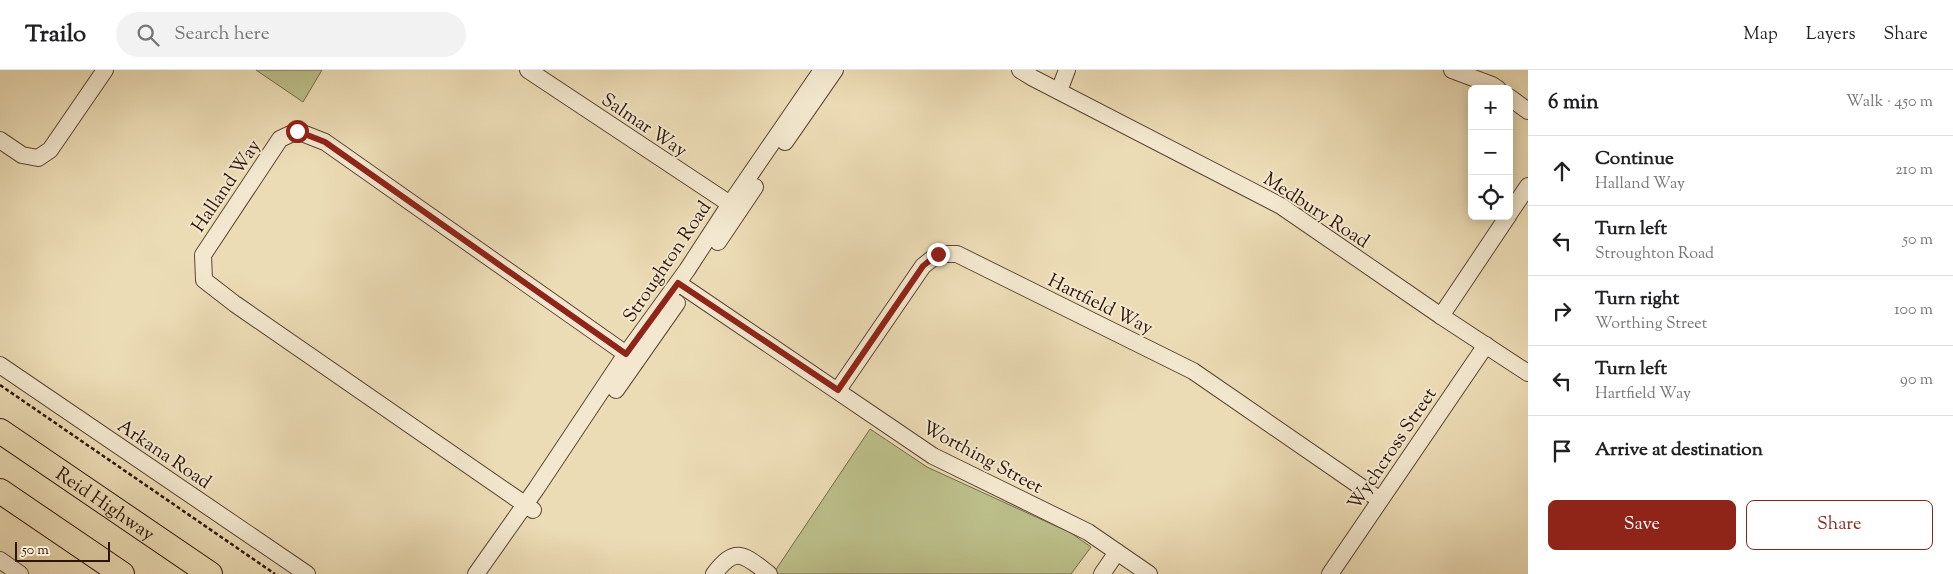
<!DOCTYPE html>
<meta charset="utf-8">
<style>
body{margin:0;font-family:"Sorts Mill Goudy",serif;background:#f2f2f2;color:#202124}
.controls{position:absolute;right:15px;top:15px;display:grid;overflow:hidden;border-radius:8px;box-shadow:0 2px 12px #0003}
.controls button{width:45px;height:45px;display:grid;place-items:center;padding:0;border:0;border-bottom:1px solid #e0e0e0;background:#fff;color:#202124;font:25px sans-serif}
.scale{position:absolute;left:15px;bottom:12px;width:95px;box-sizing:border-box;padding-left:5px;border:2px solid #2c1409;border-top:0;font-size:14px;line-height:18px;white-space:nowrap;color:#2c1409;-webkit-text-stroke:4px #f3e8cf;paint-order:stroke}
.stop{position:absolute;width:15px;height:15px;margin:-11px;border:4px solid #8f2418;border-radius:50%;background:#fff}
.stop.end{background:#8f2418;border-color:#fff;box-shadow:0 1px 5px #0008}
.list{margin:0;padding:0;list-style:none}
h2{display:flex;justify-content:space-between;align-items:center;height:65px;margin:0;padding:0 20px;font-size:21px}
h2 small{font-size:16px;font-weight:400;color:#757577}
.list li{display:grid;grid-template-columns:32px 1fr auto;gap:15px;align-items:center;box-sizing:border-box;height:70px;padding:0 20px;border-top:1px solid #e0e0e0}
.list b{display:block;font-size:19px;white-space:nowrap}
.list p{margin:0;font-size:16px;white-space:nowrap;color:#757577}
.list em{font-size:16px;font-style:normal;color:#757577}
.actions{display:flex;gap:10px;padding:15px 20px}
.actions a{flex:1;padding:11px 0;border:1px solid #8f2418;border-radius:8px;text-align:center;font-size:18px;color:#8f2418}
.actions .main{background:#8f2418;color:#fff}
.icon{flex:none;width:28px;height:28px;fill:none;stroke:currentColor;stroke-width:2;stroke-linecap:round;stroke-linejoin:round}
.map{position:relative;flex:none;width:1528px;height:504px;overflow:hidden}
header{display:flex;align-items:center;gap:30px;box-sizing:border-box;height:70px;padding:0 25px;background:#fff;border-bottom:1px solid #e0e0e0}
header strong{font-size:24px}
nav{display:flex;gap:28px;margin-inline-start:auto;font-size:18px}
.search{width:350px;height:45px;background:#f2f2f2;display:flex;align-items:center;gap:12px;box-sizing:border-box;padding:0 18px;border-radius:28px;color:#757577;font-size:19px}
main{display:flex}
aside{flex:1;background:#fff}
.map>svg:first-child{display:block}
</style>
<header>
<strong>Trailo</strong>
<div class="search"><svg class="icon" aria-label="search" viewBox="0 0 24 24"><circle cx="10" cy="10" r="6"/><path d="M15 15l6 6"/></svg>Search here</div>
<nav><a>Map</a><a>Layers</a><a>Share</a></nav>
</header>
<main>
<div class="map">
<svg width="1528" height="504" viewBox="0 0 1528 504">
<rect width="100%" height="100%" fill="#ecdcb5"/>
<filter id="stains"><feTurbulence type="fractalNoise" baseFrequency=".004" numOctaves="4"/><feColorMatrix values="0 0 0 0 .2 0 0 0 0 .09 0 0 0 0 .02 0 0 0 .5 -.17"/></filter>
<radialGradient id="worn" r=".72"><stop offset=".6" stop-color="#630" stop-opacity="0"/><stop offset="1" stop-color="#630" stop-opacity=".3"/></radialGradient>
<g fill="#bcbf8a" stroke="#746a4a">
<path d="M 256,0 L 322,0 L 303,32 Z"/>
<path d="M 870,359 L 927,397 L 1071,463 L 1091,477 L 1071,504 L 773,504 Z"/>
</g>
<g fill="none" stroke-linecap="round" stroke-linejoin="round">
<defs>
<g id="minor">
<path d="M 528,0 L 739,140"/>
<path d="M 1020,0 L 1033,8 L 1281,136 L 1441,246 L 1528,303"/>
<path d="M 1452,0 L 1492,15 L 1498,19"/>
<path d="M 1059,21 L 1067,0"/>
<path d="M 1509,27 L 1528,41"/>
<path d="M 0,70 L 22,85 L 38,88 L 50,80 L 105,0"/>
<path d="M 785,72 L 835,0"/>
<path d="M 1509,144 L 1528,116"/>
<path d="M 718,172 L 755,117"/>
<path d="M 678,213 L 933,386 L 1088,462 L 1149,504"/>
<path d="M 1441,246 L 1508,146"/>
<path d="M 0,295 L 307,504"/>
<path d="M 616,320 L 677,233"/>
<path d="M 838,320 L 923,196 L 938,184 L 957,184 L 1193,301 L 1380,430"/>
<path d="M 533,440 L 235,234 L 204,210 L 203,185 L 280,69 L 297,61 L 325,72 L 636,291"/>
<path d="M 0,490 L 20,504"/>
<path d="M 476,504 L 536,419 L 626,284 L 687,200 L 730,134 L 822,0"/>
<path d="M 714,504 C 736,475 744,485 769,504"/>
<path d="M 1102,504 L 1117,482"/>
<path d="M 1330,504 L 1486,275"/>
</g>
<g id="highway">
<path id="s1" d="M 0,361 L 210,504"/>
<path d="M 0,421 L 122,504"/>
</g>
</defs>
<use href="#minor" stroke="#5c4634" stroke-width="18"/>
<use href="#highway" stroke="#2c1409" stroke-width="26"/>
<path stroke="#2c1409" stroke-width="2.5" stroke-dasharray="4 2.5" stroke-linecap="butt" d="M 0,315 L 275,504"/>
<use href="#minor" stroke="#f3e8cf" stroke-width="16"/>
<use href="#highway" stroke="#ecdcb5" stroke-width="24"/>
</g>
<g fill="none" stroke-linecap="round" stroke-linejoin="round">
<path stroke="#8f2418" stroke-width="6" d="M 297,61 L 325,72 L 626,284 L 678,213 L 838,320 L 923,196 L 938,184"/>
</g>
<g text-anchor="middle" stroke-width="4" stroke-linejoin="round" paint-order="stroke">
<g font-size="19" fill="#2c1409" stroke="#f3e8cf">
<text transform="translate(645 54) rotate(34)" y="7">Salmar Way</text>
<text transform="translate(225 115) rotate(-56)" y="7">Halland Way</text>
<text transform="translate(1317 139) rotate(33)" y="7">Medbury Road</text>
<text transform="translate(666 191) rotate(-56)" y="7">Stroughton Road</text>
<text transform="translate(1101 233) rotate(26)" y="7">Hartfield Way</text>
<text transform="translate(1391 378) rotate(-56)" y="7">Wychcross Street</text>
<text transform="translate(165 383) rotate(34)" y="7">Arkana Road</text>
<text transform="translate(983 386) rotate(28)" y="7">Worthing Street</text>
<text dy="7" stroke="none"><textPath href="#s1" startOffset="128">Reid Highway</textPath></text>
</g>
</g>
<rect width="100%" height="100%" filter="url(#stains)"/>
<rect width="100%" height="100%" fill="url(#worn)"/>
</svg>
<div class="controls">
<button>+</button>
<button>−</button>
<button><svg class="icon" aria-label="locate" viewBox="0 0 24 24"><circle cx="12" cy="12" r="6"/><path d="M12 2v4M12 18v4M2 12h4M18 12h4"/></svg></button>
</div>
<div class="scale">50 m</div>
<div class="stop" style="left:297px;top:61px"></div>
<div class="stop end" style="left:938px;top:184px"></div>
</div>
<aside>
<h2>6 min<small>Walk · 450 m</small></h2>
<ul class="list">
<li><svg class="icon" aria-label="ahead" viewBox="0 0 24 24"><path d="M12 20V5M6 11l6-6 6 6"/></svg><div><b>Continue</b><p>Halland Way</p></div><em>210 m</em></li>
<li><svg class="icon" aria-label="left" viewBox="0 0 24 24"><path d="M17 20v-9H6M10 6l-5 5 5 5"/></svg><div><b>Turn left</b><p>Stroughton Road</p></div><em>50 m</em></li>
<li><svg class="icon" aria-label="right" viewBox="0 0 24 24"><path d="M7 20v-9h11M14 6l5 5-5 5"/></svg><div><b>Turn right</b><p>Worthing Street</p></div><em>100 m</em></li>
<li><svg class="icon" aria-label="left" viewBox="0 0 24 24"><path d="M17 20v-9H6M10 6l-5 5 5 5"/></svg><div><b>Turn left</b><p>Hartfield Way</p></div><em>90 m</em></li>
<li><svg class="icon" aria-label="arrive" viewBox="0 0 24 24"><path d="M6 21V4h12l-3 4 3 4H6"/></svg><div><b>Arrive at destination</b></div></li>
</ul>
<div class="actions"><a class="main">Save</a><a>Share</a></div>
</aside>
</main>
